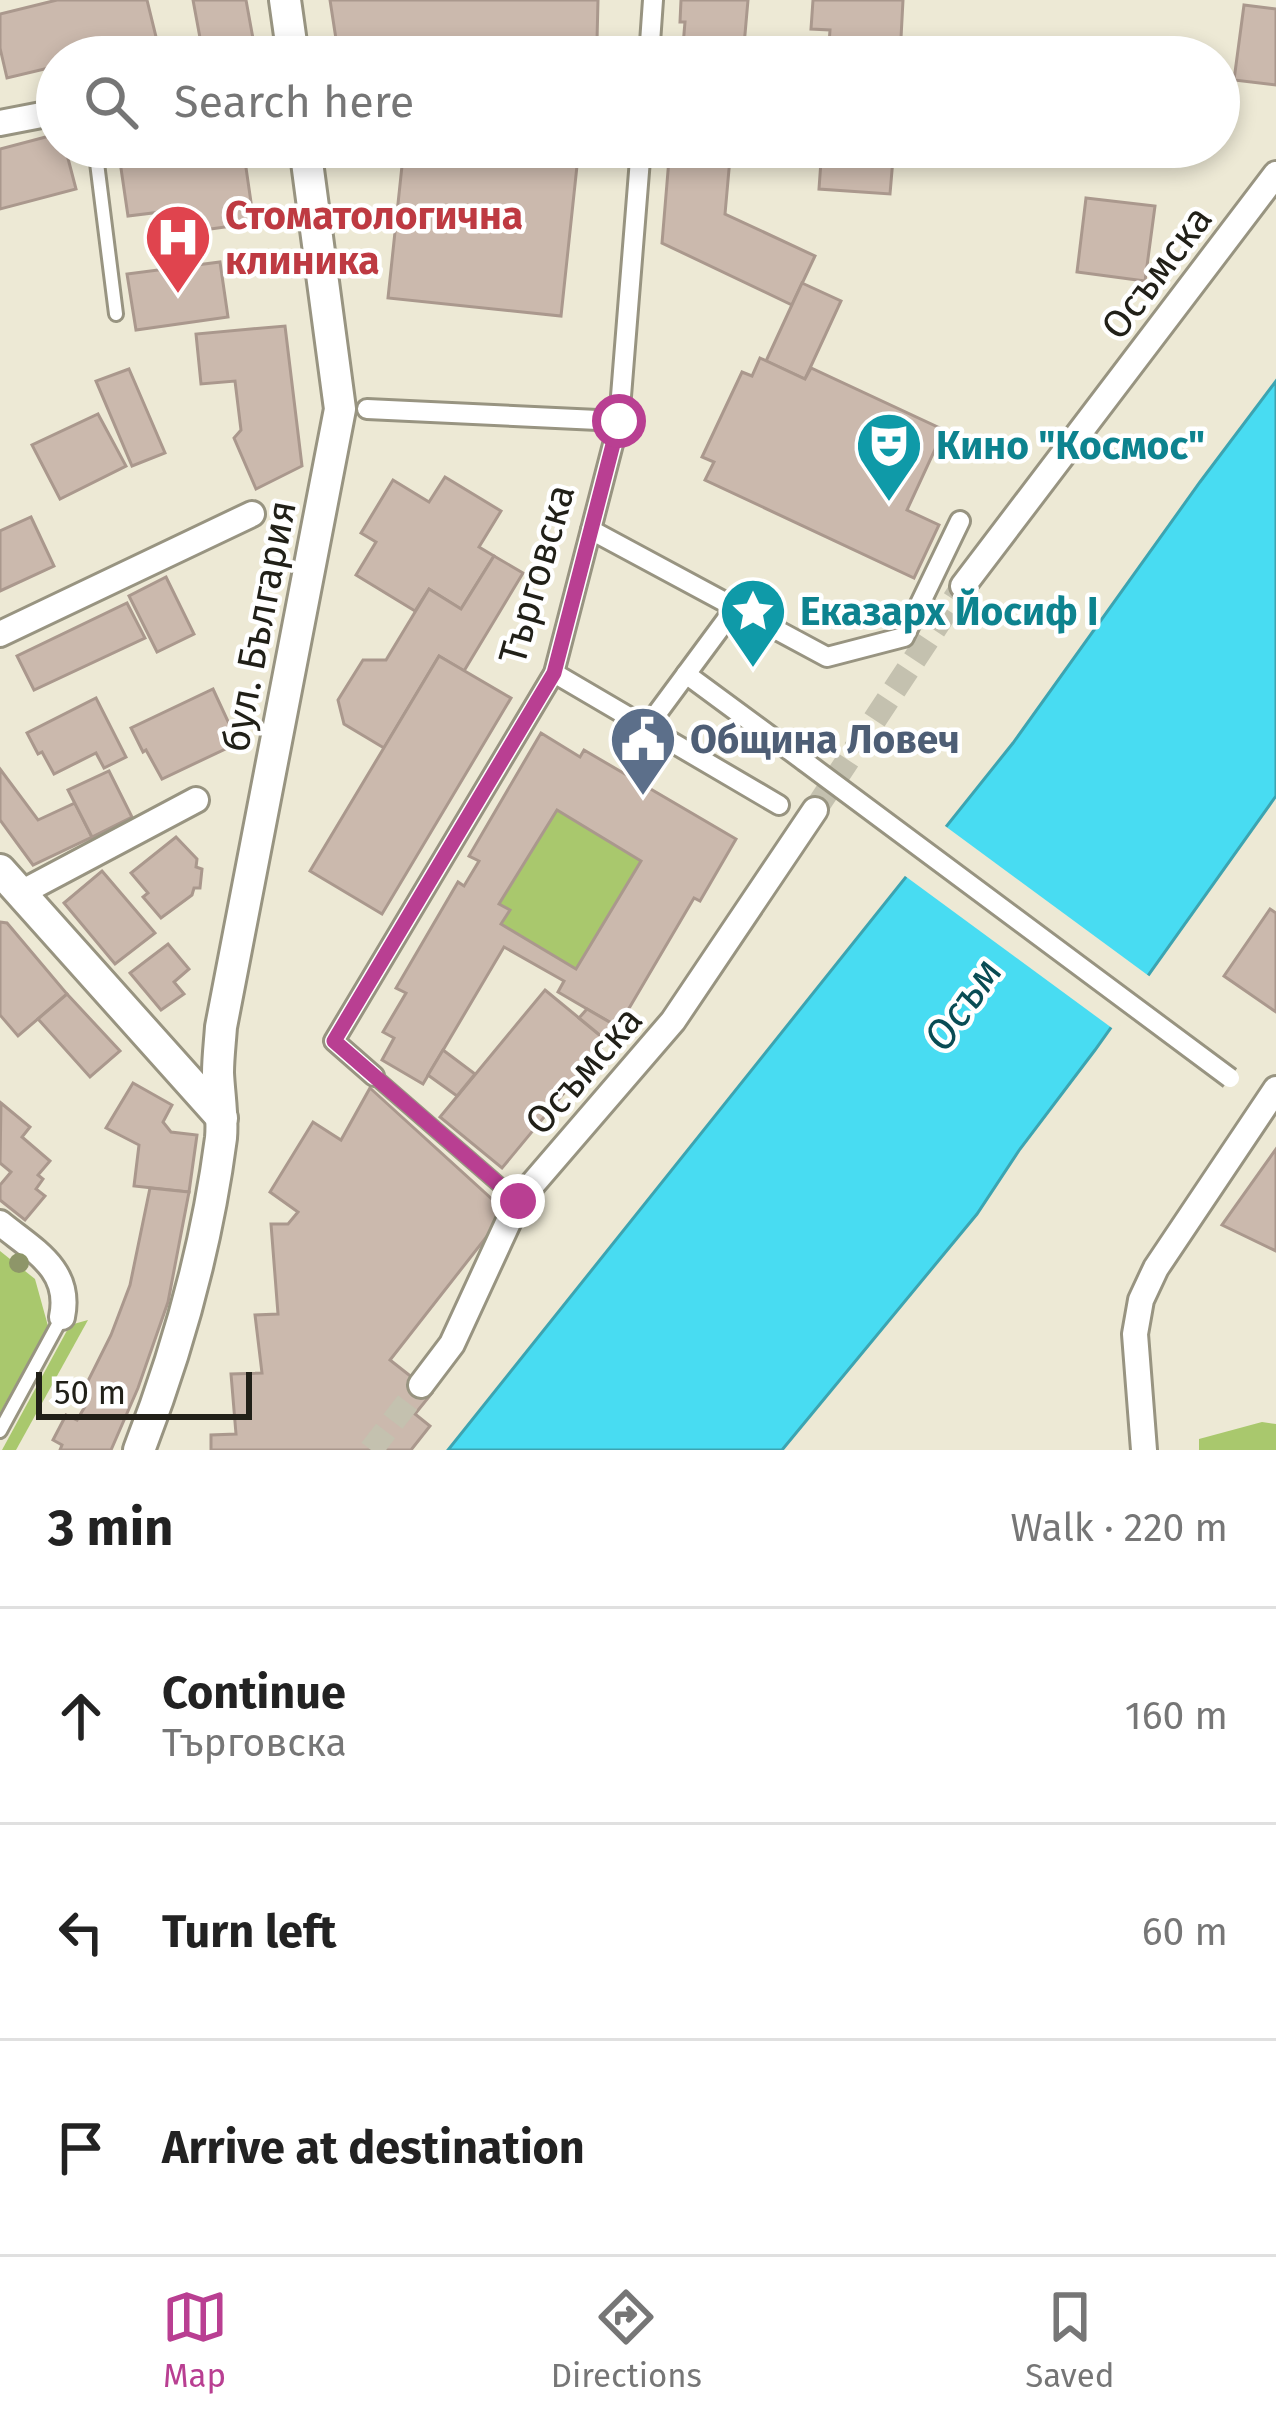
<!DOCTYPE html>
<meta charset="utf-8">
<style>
body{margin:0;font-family:"Fira Sans",sans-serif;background:#f2f2f2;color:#222}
.scale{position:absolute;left:36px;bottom:30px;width:216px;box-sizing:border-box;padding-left:12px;border:6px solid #212018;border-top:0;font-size:33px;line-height:42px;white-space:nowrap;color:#212018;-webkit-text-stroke:9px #fff;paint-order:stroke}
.stop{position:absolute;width:36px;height:36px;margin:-27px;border:9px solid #b93f92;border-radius:50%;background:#fff}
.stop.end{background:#b93f92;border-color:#fff;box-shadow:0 3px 12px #0008}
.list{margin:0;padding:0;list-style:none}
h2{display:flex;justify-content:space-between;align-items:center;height:156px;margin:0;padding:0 48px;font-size:51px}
h2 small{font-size:39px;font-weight:400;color:#767676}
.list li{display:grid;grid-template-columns:78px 1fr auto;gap:36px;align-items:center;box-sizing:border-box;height:216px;padding:0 48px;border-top:3px solid #e0e0e0}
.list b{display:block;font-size:45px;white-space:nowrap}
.list p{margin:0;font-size:39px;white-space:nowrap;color:#767676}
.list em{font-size:39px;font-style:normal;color:#767676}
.icon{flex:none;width:66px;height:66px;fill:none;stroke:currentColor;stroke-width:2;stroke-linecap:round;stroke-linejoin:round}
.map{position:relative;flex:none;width:1276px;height:1450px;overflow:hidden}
.search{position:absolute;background:#fff;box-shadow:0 6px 18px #0003;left:36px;right:36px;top:36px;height:132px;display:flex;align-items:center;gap:30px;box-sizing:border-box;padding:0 42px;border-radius:66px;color:#767676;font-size:45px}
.sheet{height:804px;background:#fff}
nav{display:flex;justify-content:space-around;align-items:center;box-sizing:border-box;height:168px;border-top:3px solid #e0e0e0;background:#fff;font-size:33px;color:#767676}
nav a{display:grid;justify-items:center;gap:6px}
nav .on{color:#b93f92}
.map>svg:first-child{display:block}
</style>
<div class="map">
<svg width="1276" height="1450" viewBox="0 0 1276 1450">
<rect width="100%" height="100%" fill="#ede9d5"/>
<g fill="#a9c86d">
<path d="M 557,810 L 641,861 L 576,969 L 501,924 L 510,910 L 500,904 Z"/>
<path d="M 0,1251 L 35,1279 L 48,1326 L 0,1413 Z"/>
<path d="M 88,1320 L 16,1450 L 2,1450 L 70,1325 Z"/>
<path d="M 1262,1422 L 1276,1424 L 1276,1450 L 1199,1450 L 1199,1439 Z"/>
</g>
<path fill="#48dcf2" stroke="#3ca4b1" stroke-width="3" d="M 1276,381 L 1276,796 L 1095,1050 L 1020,1149 L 977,1214 L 782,1450 L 448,1450 L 1013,743 L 1200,482 Z"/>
<path fill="#ede9d5" d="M 941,823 L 1153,979 L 1116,1031 L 901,873 Z"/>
<g fill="#cbb9ad" stroke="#aa988d" stroke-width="3" fill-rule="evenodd">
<path d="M 57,0 L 147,0 L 157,41 L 92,57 L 57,57 L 57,66 L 7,78 L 0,48 L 0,14 Z"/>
<path d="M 193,0 L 246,0 L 254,44 L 203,54 Z"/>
<path d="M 330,0 L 598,0 L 597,41 L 505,38 L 504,48 L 355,49 L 355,40 L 336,39 Z"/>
<path d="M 681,0 L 748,0 L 743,57 L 682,57 L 685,22 L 680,22 Z"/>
<path d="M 813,0 L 903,0 L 900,57 L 828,57 L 830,30 L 811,29 Z"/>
<path d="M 1244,5 L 1276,9 L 1276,85 L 1234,80 Z"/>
<path d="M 57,134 L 57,147 L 65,147 L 76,189 L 0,209 L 0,149 Z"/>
<path d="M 243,147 L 254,223 L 196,231 L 199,250 L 175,253 L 169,211 L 128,216 L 118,148 Z"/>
<path d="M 404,147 L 579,147 L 561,316 L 388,298 Z"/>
<path d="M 670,147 L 731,147 L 725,214 L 815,256 L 792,305 L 662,243 Z"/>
<path d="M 822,147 L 894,147 L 890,194 L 819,189 Z"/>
<path d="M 1086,198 L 1155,206 L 1145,281 L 1077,272 Z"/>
<path d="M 220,262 L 228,317 L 136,330 L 127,274 Z"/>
<path d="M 802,283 L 841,301 L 805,379 L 766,361 Z"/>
<path d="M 285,326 L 302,466 L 256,489 L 234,438 L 241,430 L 235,381 L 201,384 L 196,334 Z"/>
<path d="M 760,358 L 805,379 L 811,368 L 944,430 L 907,510 L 939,525 L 914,578 L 705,480 L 714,462 L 702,457 L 742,372 L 752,376 Z"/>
<path d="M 129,369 L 165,453 L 132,466 L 96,381 Z"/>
<path d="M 98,414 L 126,466 L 60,499 L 32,445 Z"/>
<path d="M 445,477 L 501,511 L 479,547 L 494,556 L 461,609 L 429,589 L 415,611 L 356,575 L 376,542 L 361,533 L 393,480 L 429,502 Z"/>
<path d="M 31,517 L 54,566 L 0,591 L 0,531 Z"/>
<path d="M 494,556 L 523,573 L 464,671 L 439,656 L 384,748 L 344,724 L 338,700 L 363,660 L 386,660 L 429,589 L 461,609 Z"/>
<path d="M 166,577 L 194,634 L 157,652 L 129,596 Z"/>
<path d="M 127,603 L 145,638 L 34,690 L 17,656 Z"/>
<path d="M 439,656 L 511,698 L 382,914 L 310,871 Z"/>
<path d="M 213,689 L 238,743 L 162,779 L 146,750 L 143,752 L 131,728 Z"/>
<path d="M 96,698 L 126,757 L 104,768 L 96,753 L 54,774 L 42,752 L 38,754 L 27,733 Z"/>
<path d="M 541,733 L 580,757 L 584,750 L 736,839 L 700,901 L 694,898 L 618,1027 L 558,992 L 564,981 L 504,947 L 423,1084 L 382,1060 L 394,1038 L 383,1032 L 406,993 L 396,988 L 458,882 L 464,886 L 479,861 L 469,856 ZM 557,810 L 641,861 L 576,969 L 501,924 L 510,910 L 499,904 Z"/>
<path d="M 0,769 L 38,820 L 75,803 L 92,837 L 33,865 L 0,820 Z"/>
<path d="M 109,771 L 132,817 L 92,837 L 68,790 Z"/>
<path d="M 176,837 L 197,859 L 196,867 L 202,869 L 200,888 L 194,888 L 192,895 L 161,918 L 143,897 L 148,893 L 131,873 Z"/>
<path d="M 102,871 L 155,933 L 115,964 L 64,903 Z"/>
<path d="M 1270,909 L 1276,913 L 1276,1012 L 1224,976 Z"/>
<path d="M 0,922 L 7,923 L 67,994 L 18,1036 L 0,1015 Z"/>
<path d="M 168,944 L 189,969 L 174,982 L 184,994 L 161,1010 L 130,973 Z"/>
<path d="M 545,990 L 607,1041 L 502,1168 L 440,1117 Z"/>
<path d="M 67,994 L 120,1051 L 90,1077 L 38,1019 Z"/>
<path d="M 587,1009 L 618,1027 L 607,1041 L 579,1018 Z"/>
<path d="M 443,1050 L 475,1074 L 457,1096 L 428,1075 Z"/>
<path d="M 133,1083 L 172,1105 L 163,1122 L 171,1132 L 197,1135 L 189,1192 L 134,1186 L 139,1145 L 106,1128 Z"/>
<path d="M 370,1088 L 506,1212 L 390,1360 L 432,1393 L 415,1414 L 430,1426 L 411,1450 L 211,1450 L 211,1435 L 236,1434 L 231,1374 L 262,1373 L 255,1315 L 278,1314 L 271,1224 L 288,1224 L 298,1212 L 270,1192 L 313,1122 L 341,1140 Z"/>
<path d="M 1,1103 L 30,1127 L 22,1137 L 50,1161 L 38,1175 L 43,1179 L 36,1189 L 45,1196 L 25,1220 L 0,1200 L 0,1185 L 11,1172 L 0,1163 Z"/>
<path d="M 1276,1149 L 1276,1251 L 1222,1225 Z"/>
<path d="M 150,1188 L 189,1192 L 168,1302 L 138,1388 L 111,1450 L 60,1450 L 62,1445 L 53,1440 L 66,1415 L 77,1420 L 87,1403 L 79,1399 L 111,1335 L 130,1285 Z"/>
</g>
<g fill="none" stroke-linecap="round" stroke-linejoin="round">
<g stroke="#c4c1af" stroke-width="24" stroke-dasharray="24 12" stroke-linecap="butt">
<path d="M 815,810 L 963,586"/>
<path d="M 371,1450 L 421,1385"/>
</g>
<defs>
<g id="service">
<path d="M 95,147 L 116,314"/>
<path d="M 374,1076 L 518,1201"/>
<path d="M 0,1431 L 62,1317"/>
</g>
<g id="pedestrian">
<path d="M 649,57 L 653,0"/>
<path d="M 367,409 L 619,421"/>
<path d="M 591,530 L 827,657 L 904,637 L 960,521"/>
<path d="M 554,673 L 779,805"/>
<path d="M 686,674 L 804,761"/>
<path d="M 647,727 L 735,608"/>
<path d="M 374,1076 L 334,1041 L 554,673 L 619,421 L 641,147"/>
</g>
<g id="minor">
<path d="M 0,123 L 57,112"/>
<path d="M 963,586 L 1276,174"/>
<path d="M 0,634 L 252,514"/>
<path d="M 19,894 L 196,800"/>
<path d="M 0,1223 C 33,1250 72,1269 62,1317"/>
<path d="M 421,1385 L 452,1344 L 518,1201 L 673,1021 L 815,810"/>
<path d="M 1144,1450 L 1135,1334 L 1141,1300 L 1156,1268 L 1276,1089"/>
</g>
<g id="tertiary">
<path d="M 285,0 L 293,57"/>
<path d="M 0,870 L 222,1118"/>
<path d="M 139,1450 C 178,1350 207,1245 221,1138 C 223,1116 219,1095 218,1073 C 218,1058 220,1042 221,1027 L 340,409 L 305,147"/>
</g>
</defs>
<use href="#service" stroke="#989481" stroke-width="18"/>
<use href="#pedestrian" stroke="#989481" stroke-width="24"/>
<use href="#minor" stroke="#989481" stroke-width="30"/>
<use href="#tertiary" stroke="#989481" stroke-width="36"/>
<use href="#service" stroke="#fff" stroke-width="12"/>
<use href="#pedestrian" stroke="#fff" stroke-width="18"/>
<use href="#minor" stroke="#fff" stroke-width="24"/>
<use href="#tertiary" stroke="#fff" stroke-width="30"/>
<defs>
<path id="pedestrian-bridge" d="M 804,761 L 1230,1078"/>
</defs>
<use href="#pedestrian-bridge" stroke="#989481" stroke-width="24" stroke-linecap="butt"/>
<use href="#pedestrian-bridge" stroke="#fff" stroke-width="18"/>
</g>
<circle fill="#8e9669" cx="19" cy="1263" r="10"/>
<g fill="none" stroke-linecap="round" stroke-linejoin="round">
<path stroke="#b93f92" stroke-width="15" d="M 518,1201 L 334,1041 L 554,673 L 619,421"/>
</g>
<defs>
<symbol id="hospital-pin" viewBox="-11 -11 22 30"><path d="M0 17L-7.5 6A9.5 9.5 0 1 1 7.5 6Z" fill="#e0444e" stroke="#fff"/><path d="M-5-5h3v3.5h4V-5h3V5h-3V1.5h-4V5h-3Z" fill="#fff"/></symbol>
<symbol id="theatre-pin" viewBox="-11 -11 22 30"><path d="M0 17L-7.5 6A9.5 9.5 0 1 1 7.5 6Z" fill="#0f9aa8" stroke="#fff"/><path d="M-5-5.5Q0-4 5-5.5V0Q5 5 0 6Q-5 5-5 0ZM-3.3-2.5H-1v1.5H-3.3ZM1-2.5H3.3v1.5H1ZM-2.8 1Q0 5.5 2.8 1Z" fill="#fff"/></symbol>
<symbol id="sight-pin" viewBox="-11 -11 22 30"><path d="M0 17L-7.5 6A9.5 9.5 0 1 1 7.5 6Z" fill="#0f9aa8" stroke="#fff"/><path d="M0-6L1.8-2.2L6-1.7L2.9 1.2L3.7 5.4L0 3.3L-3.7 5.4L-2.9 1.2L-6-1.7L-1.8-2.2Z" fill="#fff"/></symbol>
<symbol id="civic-pin" viewBox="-11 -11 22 30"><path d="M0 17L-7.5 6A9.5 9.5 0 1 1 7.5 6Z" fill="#5c6f8a" stroke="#fff"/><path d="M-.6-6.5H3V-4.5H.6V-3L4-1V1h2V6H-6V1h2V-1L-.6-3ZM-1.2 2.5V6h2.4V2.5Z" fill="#fff"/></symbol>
</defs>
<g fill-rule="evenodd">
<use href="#hospital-pin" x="140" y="199" width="76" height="104"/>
<use href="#theatre-pin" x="851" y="407" width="76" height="104"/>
<use href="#sight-pin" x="715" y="573" width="76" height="104"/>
<use href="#civic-pin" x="605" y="701" width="76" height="104"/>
</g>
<g text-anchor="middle" stroke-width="9" stroke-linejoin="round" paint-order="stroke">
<g font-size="39" font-weight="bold" fill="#be3a42" stroke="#fff" text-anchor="start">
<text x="225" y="229">Стоматологична<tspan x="225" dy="45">клиника</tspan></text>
</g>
<g font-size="39" fill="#212018" stroke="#fff">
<text transform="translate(1156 272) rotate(-53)" y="14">Осъмска</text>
<text transform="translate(536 574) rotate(-74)" y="14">Търговска</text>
<text transform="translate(258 626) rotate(-79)" y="14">бул. България</text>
<text transform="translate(583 1070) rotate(-49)" y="14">Осъмска</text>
</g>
<g font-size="39" font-weight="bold" fill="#0d838f" stroke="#fff" text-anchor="start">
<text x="936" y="459">Кино "Космос"</text>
<text x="800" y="625">Еказарх Йосиф I</text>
</g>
<g font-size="39" font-weight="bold" fill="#4e5e75" stroke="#fff" text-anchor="start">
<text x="690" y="753">Община Ловеч</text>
</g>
<g font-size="42" font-style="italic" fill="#094c54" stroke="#fff">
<text transform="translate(962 1004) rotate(-55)" y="15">Осъм</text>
</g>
</g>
</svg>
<div class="scale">50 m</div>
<div class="stop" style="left:619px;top:421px"></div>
<div class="stop end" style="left:518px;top:1201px"></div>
<div class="search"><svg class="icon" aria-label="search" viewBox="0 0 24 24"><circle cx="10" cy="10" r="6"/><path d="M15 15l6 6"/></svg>Search here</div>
</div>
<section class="sheet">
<h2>3 min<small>Walk · 220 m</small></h2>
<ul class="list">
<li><svg class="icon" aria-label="ahead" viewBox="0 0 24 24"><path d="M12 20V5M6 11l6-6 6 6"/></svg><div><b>Continue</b><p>Търговска</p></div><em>160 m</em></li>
<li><svg class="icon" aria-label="left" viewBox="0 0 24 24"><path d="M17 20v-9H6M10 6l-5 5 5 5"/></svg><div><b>Turn left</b></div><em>60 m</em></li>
<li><svg class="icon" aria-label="arrive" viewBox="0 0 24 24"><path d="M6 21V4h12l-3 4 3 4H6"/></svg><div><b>Arrive at destination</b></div></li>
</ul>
</section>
<nav>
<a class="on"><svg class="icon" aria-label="map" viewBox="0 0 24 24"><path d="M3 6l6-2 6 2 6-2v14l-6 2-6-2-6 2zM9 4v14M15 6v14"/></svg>Map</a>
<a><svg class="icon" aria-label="directions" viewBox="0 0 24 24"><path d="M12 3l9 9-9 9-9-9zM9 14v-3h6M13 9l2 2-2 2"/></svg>Directions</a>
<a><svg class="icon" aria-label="saved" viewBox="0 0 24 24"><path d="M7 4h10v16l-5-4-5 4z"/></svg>Saved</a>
</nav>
